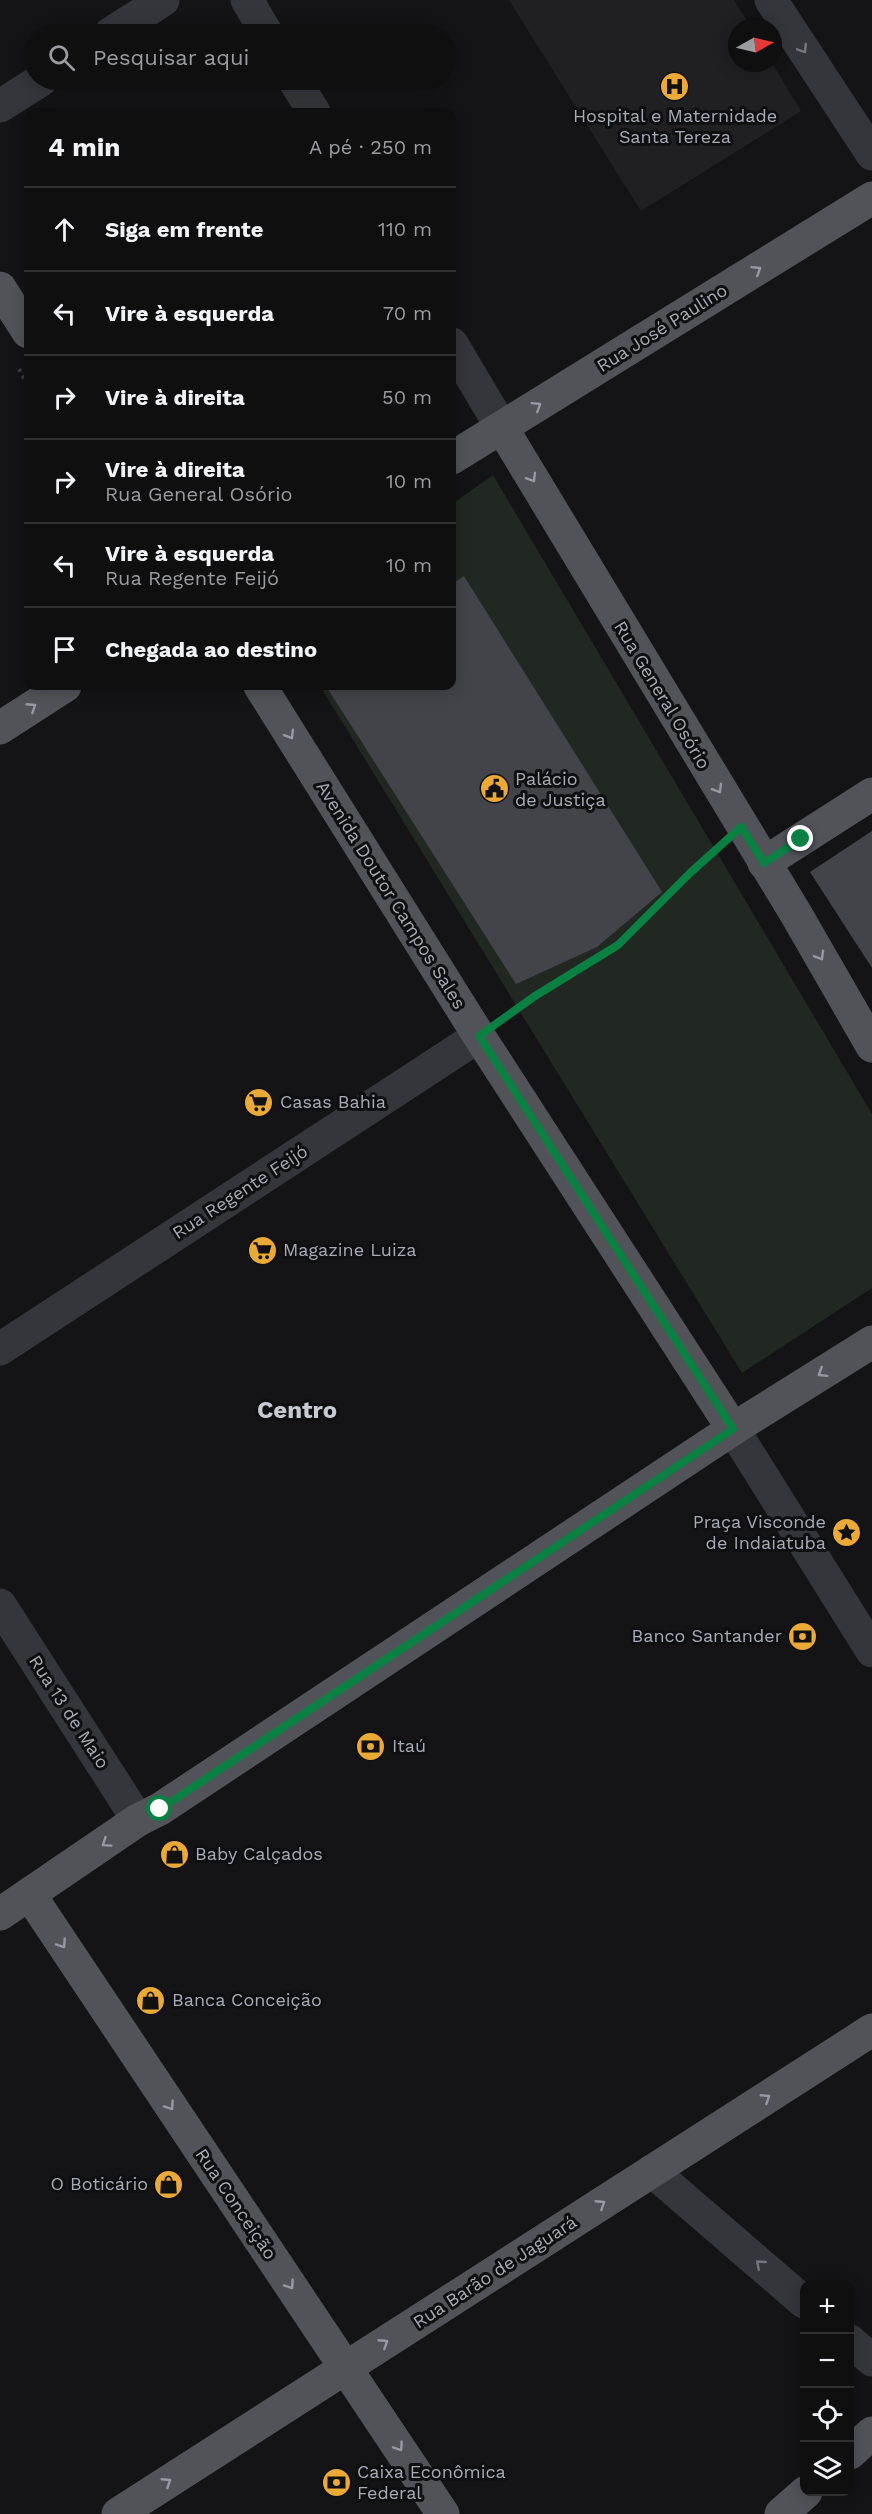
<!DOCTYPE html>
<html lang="pt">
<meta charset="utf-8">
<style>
body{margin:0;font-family:"Work Sans",sans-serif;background:#181819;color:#f1f3f6}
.controls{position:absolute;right:18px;bottom:18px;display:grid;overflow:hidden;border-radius:12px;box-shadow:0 3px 15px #0003}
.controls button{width:54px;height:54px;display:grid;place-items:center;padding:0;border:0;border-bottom:2px solid #2f2f30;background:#0f0f10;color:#f1f3f6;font:30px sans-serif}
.compass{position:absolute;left:728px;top:18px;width:54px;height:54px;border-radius:50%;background:#0f0f10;box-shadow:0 3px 15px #0003;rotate:82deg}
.stop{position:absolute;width:18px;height:18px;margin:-14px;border:4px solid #0b8043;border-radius:50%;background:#fff}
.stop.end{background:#0b8043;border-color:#fff;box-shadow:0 2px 6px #0008}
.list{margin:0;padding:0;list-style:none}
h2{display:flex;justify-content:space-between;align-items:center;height:78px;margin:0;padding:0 24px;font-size:26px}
h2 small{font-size:20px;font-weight:400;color:#9b9c9f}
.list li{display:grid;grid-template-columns:39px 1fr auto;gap:18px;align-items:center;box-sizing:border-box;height:84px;padding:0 24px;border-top:2px solid #2f2f30}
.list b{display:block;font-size:22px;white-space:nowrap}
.list p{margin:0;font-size:20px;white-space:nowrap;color:#9b9c9f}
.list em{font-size:20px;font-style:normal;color:#9b9c9f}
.icon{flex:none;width:33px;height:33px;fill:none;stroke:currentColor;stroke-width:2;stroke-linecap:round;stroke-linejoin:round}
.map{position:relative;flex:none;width:872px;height:2514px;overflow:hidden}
.search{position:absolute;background:#0f0f10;box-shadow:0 3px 15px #0003;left:24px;top:24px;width:432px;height:66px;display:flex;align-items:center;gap:15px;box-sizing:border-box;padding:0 21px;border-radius:33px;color:#9b9c9f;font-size:22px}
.panel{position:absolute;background:#0f0f10;box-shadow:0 3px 15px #0003;left:24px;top:108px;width:432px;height:582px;border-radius:12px}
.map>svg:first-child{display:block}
</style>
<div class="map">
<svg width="872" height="2514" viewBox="0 0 872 2514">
<rect width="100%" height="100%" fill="#141416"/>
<path fill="#202023" d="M 509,0 L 734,0 L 751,27 L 737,27 L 737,63 L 772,63 L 801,111 L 641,211 Z"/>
<path fill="#202821" d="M 493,475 L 872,1114 L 872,1288 L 742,1373 L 320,686 L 452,686 L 452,504 Z"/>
<g fill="#434449">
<path d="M 464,576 L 662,892 L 597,947 L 516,984 L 326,686 L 452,686 L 452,584 Z"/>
<path d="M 872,831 L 872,968 L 810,872 Z"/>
</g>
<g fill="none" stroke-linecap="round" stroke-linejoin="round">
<g stroke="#3b3d42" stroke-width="4" stroke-dasharray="3 4.5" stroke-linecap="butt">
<path d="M 19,369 L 28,385"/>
<path d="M 509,1014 L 535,996 L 618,944 L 714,851"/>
</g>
<g stroke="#35363b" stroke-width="33">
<path d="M 247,0 L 267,34"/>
<path d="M 771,0 L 872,154"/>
<path d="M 110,34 L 163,0"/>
<path d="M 294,80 L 314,112"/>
<path d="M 0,106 L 41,80"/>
<path d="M 452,344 L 502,428"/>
<path d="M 0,1349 L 479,1036"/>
<path d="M 733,1429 L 872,1651"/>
<path d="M 0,1605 L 138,1820"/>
<path d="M 652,2171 L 804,2302"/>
<path d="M 850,2341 L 872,2360"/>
</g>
<g stroke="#515359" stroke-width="33">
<path d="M 0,288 L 28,332"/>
<path d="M 502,428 L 796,914 L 872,1046"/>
<path d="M 452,458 L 872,198"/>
<path d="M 260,686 L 479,1036 L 733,1429"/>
<path d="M 0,728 L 65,686"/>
<path d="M 764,863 L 872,794"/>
<path d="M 30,1895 L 443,2514"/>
<path d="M 0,1914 L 138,1820 L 160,1809 L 733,1429 L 872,1342"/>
<path d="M 850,2453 L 872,2433"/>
<path d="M 118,2514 L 872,2030"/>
<path d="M 781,2514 L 806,2492"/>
</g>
</g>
<defs><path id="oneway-chevron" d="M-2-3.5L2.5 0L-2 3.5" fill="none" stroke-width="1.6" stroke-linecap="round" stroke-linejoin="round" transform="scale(1.5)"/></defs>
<g stroke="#73767f">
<use href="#oneway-chevron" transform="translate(803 49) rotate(57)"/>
<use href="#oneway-chevron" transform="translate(760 2264) rotate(-139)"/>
</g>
<g stroke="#9599a3">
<use href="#oneway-chevron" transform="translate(757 270) rotate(-32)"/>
<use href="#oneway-chevron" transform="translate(537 406) rotate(-32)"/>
<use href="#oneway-chevron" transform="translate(532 478) rotate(59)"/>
<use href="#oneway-chevron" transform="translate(32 707) rotate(-33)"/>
<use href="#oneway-chevron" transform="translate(290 735) rotate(58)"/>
<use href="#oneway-chevron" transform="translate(718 789) rotate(59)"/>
<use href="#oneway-chevron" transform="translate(820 956) rotate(60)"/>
<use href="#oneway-chevron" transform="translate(822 1373) rotate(148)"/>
<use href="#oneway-chevron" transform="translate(106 1843) rotate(146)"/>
<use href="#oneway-chevron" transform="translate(62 1944) rotate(56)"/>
<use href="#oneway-chevron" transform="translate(766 2098) rotate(-33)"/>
<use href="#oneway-chevron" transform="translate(170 2106) rotate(56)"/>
<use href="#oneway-chevron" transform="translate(601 2204) rotate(-33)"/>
<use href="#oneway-chevron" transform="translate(290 2285) rotate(56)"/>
<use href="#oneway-chevron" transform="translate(384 2343) rotate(-33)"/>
<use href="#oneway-chevron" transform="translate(399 2447) rotate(56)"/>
<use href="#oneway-chevron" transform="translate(167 2482) rotate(-33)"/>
</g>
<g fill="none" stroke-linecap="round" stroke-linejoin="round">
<path stroke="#0b8043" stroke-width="8" d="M 160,1809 L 733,1429 L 479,1036 L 535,996 L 618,945 L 690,873 L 741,827 L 764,863 L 801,839"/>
</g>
<defs>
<symbol id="hospital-disc" viewBox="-11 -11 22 22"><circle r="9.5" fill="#eba936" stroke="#0f0f11"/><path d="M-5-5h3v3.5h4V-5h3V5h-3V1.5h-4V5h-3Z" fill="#111"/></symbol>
<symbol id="civic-disc" viewBox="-11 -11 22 22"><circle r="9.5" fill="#eba936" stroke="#0f0f11"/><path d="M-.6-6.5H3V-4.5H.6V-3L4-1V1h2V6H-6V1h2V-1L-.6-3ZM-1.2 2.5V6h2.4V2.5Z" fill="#111"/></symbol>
<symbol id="supermarket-disc" viewBox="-11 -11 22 22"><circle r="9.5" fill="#eba936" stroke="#0f0f11"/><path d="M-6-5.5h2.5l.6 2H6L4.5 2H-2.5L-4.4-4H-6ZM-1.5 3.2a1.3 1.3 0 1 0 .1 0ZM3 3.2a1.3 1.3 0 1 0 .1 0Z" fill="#111"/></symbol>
<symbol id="sight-disc" viewBox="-11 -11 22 22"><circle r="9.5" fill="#eba936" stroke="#0f0f11"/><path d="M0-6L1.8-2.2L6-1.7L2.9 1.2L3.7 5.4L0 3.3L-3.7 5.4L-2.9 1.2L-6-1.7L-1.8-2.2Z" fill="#111"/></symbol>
<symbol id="bank-disc" viewBox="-11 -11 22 22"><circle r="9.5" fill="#eba936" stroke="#0f0f11"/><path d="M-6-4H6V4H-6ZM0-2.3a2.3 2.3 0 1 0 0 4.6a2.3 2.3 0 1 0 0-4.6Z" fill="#111"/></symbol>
<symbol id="shop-disc" viewBox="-11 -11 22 22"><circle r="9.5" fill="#eba936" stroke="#0f0f11"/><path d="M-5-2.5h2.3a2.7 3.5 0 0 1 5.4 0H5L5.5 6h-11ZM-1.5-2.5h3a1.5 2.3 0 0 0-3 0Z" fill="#111"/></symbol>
</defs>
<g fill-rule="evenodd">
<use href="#hospital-disc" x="658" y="70" width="33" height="33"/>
<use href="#civic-disc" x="478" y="772" width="33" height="33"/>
<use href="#supermarket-disc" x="242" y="1086" width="33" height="33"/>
<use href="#supermarket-disc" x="246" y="1234" width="33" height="33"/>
<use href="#sight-disc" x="830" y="1516" width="33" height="33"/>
<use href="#bank-disc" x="786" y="1620" width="33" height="33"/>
<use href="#bank-disc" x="354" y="1730" width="33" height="33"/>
<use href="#shop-disc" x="158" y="1838" width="33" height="33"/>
<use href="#shop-disc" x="134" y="1984" width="33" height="33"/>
<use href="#shop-disc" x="152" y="2168" width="33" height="33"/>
<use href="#bank-disc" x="320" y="2466" width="33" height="33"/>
</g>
<g text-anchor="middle" stroke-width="6" stroke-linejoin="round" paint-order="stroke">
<g font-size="18" fill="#a6abb6" stroke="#0f0f11" text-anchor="start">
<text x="675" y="122" text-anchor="middle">Hospital e Maternidade<tspan x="675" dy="21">Santa Tereza</tspan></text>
<text x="515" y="785">Palácio<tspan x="515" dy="21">de Justiça</tspan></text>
<text x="280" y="1108">Casas Bahia</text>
<text x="283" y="1256">Magazine Luiza</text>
<text x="826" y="1528" text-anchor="end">Praça Visconde<tspan x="826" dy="21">de Indaiatuba</tspan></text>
<text x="782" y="1642" text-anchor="end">Banco Santander</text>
<text x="392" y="1752">Itaú</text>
<text x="195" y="1860">Baby Calçados</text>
<text x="172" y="2006">Banca Conceição</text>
<text x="148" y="2190" text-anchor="end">O Boticário</text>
<text x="357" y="2478">Caixa Econômica<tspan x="357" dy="21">Federal</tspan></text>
</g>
<g font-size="18" fill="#a6abb6" stroke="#0f0f11">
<text transform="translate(662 328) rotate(-32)" y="6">Rua José Paulino</text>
<text transform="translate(662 695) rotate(59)" y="6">Rua General Osório</text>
<text transform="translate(391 895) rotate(58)" y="6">Avenida Doutor Campos Sales</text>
<text transform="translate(240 1192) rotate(-33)" y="6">Rua Regente Feijó</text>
<text transform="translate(69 1712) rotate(57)" y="6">Rua 13 de Maio</text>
<text transform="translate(236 2204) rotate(56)" y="6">Rua Conceição</text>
<text transform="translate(495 2272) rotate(-33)" y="6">Rua Barão de Jaguará</text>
</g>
<g font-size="24" font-weight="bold" fill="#c7cad2" stroke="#0f0f11">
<text x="297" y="1418">Centro</text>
</g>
</g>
</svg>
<div class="controls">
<button>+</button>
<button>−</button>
<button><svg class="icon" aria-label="locate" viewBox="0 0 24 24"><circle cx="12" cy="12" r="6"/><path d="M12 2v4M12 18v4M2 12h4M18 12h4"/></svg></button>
<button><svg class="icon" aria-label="layers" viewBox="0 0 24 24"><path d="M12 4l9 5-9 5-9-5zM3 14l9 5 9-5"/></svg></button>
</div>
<svg class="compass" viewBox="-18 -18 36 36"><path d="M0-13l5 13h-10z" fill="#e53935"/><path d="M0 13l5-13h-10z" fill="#9b9c9f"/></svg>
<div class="stop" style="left:160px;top:1809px"></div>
<div class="stop end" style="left:801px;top:839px"></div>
<div class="search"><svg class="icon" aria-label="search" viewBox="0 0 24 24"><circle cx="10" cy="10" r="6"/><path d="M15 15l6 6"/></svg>Pesquisar aqui</div>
<section class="panel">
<h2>4 min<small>A pé · 250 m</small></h2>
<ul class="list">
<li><svg class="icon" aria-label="ahead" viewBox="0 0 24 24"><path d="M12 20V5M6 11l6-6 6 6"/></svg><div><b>Siga em frente</b></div><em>110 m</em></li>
<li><svg class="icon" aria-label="left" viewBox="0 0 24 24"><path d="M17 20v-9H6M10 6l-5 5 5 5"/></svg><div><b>Vire à esquerda</b></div><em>70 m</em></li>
<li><svg class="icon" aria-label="right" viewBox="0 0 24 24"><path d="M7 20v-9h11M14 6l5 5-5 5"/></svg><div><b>Vire à direita</b></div><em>50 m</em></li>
<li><svg class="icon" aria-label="right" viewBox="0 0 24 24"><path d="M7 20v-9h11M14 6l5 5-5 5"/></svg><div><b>Vire à direita</b><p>Rua General Osório</p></div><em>10 m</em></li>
<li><svg class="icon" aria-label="left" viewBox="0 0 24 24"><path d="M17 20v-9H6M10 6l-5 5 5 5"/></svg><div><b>Vire à esquerda</b><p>Rua Regente Feijó</p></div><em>10 m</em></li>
<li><svg class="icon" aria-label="arrive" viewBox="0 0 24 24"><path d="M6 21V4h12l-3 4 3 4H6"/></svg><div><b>Chegada ao destino</b></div></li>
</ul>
</section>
</div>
